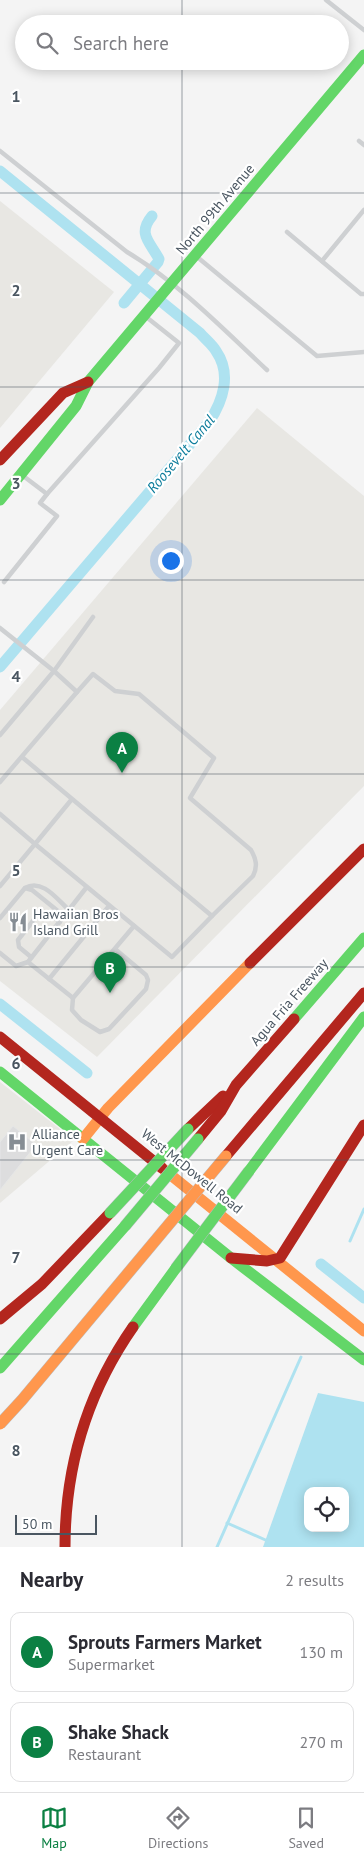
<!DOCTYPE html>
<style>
body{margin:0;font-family:"PT Sans",sans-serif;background:#f7f7f7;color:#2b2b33}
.controls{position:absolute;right:15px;bottom:15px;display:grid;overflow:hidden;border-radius:10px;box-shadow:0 2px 12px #0003}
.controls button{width:45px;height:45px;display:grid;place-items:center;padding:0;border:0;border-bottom:1px solid #e1e1e2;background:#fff;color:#2b2b33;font:25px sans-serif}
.scale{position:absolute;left:15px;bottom:12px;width:82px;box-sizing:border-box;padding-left:5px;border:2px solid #4a5661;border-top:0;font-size:14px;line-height:18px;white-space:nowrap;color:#4a5661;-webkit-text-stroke:4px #fff;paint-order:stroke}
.you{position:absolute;left:170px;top:560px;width:18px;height:18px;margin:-12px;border:4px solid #fff;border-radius:50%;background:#1a73e8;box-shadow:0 0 0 8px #1a73e833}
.badge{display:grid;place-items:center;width:32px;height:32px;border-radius:50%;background:#0b8043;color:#fff;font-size:16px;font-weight:700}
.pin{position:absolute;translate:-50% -41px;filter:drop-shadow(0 1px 2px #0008)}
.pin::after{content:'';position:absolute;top:26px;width:18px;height:15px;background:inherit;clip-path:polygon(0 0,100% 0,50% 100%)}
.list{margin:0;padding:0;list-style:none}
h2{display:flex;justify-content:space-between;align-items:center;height:65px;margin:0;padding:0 20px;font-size:21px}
h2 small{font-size:16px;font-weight:400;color:#7c7c81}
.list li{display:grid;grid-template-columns:32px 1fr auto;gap:15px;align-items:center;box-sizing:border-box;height:80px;margin:0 10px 10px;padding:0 10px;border:1px solid #e1e1e2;border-radius:10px}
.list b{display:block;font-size:19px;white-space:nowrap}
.list p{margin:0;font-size:16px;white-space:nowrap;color:#7c7c81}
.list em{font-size:16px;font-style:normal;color:#7c7c81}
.icon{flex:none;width:28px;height:28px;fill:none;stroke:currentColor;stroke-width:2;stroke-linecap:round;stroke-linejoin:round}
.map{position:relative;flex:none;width:364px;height:1547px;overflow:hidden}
.search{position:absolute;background:#fff;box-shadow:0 2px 12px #0003;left:15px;right:15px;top:15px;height:55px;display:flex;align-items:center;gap:12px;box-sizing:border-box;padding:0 18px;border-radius:28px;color:#7c7c81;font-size:19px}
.sheet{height:245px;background:#fff}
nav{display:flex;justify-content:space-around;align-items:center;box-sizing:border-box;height:70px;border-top:1px solid #e1e1e2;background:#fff;font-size:14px;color:#7c7c81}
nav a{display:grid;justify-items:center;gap:2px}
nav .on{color:#0b8043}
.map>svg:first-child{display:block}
</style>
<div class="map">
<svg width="364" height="1547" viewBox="0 0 364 1547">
<rect width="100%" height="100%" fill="#f4f4f4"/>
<g fill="#e8e7e3">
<path d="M 0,201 L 114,292 L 0,428 Z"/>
<path d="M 257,408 L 364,496 L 364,786 L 97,1057 L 0,981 L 0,710 Z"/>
<path d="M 0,1082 L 74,1140 L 0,1203 Z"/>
</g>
<path fill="#aee2f0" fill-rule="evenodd" d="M 318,1393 L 364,1402 L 364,1547 L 263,1547 ZM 308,1491 L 345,1491 L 345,1528 L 308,1528 Z"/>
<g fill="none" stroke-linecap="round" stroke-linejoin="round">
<g stroke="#aee2f0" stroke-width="3">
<path d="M 350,1241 L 364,1209"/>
<path d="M 227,1523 L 270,1542"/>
<path d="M 217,1547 L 301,1357"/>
</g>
<g stroke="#aee2f0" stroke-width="11">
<path d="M 0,171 L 200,333 C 205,339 212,344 216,351 C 232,374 223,401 209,422 L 0,667"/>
<path d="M 124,303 L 158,262 L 159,259 C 150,242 137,234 152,216"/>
<path d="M 0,1004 L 87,1073"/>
<path d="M 321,1264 L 364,1298"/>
</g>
</g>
<path fill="#ddddde" stroke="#e5e6e7" d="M 13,1126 L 36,1145 L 0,1190 L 0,1142 Z"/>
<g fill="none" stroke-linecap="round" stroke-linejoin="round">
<g stroke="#ced0d2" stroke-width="4.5">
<path d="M 326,0 L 364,30"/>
<path d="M 359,141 L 364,145"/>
<path d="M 0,151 L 127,252 C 179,283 223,329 267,370"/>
<path d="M 287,232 L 361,294 L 364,294"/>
<path d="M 196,256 L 317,356 L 364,352"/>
<path d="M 322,261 L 364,210"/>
<path d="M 47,494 L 159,368 L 179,343 L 145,316"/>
<path d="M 4,582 L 57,516 L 40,503 L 47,494 L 22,475"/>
<path d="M 0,628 L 54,671 L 0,735"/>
<path d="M 77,692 L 93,674 L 115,691 L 139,694 L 214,758 L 190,798 L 251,850 C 256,859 258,866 253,876 L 212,916"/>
<path d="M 22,757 L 212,916 L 172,957 L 35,844 L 72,799"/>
<path d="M 0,782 L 77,692 L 54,671 L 93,617"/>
<path d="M 0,814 L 35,844 L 0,886"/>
<path d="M 25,888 C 42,878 57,899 69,910"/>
<path d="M 0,918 L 25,888 L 32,890 L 64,916"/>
<path d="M 115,949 L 146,975 L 148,980 L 146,989 L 109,1029 L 100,1032 L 81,1020 L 72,1010 L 73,998 L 134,926"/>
<path d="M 0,953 L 16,966 L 28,962"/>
<path d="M 31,957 L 19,947 L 18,940 L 36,917 L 45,912 L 53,916 L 60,922"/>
<path d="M 49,979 L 109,906"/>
<path d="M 73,998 L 28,962 L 86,888"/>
</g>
<g stroke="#63d668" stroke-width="11">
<path d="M 0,500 L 76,406 L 88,382 L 364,55"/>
<path d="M 294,1019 L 364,938"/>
<path d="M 0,1072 L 231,1258 L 364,1360"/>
<path d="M 249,1171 L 364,1017"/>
<path d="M 133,1327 L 176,1268"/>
<path d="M 0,1368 L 125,1226"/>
</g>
<g stroke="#ff974d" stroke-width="11">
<path d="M 83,1139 L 108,1108 L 250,963"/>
<path d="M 162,1168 L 364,1331"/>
</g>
<g stroke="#b3261e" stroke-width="11">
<path d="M 0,460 L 63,393 L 88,382"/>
<path d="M 250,963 L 364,849"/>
<path d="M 0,1037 L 162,1168"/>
<path d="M 188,1129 L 223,1096"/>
<path d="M 198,1139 L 221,1111 L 236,1085 L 294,1019"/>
<path d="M 226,1156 L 364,993"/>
<path d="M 231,1258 L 267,1261 L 280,1258 L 364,1125"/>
<path d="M 0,1319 L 42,1284 L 110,1213"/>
<path d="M 65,1547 C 65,1466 87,1393 133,1327"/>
</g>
<defs>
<g id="fast-bridge">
<path d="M 110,1213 L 188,1129"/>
<path d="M 125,1226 L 198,1139"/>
<path d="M 176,1268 L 249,1171"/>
</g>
<path id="slow-bridge" d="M 0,1424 L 22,1400 L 226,1156"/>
</defs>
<use href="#fast-bridge" stroke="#b9bec3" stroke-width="12" stroke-linecap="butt"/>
<use href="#slow-bridge" stroke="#b9bec3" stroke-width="12" stroke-linecap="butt"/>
<use href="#fast-bridge" stroke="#63d668" stroke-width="11"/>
<use href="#slow-bridge" stroke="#ff974d" stroke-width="11"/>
</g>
<path fill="none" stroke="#4a5661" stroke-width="1" stroke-opacity="0.55" d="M 182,0 L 182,24M 182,61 L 182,1547M 0,193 L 364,193M 0,387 L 364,387M 0,580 L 364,580M 0,774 L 364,774M 0,967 L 364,967M 0,1160 L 364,1160M 0,1354 L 364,1354"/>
<defs>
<symbol id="restaurant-bare" viewBox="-9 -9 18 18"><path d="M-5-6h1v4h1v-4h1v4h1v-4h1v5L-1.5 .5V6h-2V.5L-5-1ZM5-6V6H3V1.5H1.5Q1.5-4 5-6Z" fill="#868d94" stroke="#fff" stroke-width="2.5" paint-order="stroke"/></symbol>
<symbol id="hospital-bare" viewBox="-9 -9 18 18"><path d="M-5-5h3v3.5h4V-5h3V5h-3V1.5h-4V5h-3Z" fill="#868d94" stroke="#fff" stroke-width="2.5" paint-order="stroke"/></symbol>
</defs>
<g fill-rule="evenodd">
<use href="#restaurant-bare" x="4" y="908" width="28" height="28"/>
<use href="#hospital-bare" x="3" y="1128" width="28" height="28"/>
</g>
<g text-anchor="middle" stroke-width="4.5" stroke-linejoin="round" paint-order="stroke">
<g font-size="14" fill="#4a5661" stroke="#fff">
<text transform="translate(215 209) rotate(-50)" y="5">North 99th Avenue</text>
<text transform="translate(289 1002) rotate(-49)" y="5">Agua Fria Freeway</text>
<text transform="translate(192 1171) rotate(39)" y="5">West McDowell Road</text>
</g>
<g font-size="14" fill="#4a5661" stroke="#fff" text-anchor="start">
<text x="33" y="919">Hawaiian Bros<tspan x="33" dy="16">Island Grill</tspan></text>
<text x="32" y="1139">Alliance<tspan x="32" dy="16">Urgent Care</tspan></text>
</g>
<g font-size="15" font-style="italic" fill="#0c7c9b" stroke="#fff">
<text transform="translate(181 454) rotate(-50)" y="5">Roosevelt Canal</text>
</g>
</g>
<g font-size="16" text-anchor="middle" font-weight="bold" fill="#4a5661" stroke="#fff" stroke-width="4.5" stroke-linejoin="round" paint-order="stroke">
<text x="16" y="102">1</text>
<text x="16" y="296">2</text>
<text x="16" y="489">3</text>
<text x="16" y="682">4</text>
<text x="16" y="876">5</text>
<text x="16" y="1069">6</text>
<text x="16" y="1263">7</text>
<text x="16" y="1456">8</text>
</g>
</svg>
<div class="controls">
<button><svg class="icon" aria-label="locate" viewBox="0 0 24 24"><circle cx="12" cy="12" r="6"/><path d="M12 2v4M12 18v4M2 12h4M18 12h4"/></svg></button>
</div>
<div class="scale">50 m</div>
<div class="you"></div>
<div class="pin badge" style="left:122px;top:773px">A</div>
<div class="pin badge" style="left:110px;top:993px">B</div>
<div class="search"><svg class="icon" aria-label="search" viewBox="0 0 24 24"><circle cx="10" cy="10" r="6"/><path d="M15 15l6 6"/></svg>Search here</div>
</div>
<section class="sheet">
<h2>Nearby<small>2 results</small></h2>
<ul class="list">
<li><span class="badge">A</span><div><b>Sprouts Farmers Market</b><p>Supermarket</p></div><em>130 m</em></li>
<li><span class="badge">B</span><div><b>Shake Shack</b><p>Restaurant</p></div><em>270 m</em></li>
</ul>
</section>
<nav>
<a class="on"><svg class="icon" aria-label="map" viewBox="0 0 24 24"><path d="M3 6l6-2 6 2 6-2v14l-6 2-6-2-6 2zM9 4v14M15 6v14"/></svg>Map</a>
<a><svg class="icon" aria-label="directions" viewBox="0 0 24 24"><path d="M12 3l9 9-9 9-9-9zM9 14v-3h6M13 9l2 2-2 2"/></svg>Directions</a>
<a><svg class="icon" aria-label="saved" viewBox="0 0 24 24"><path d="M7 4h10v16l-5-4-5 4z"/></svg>Saved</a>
</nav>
